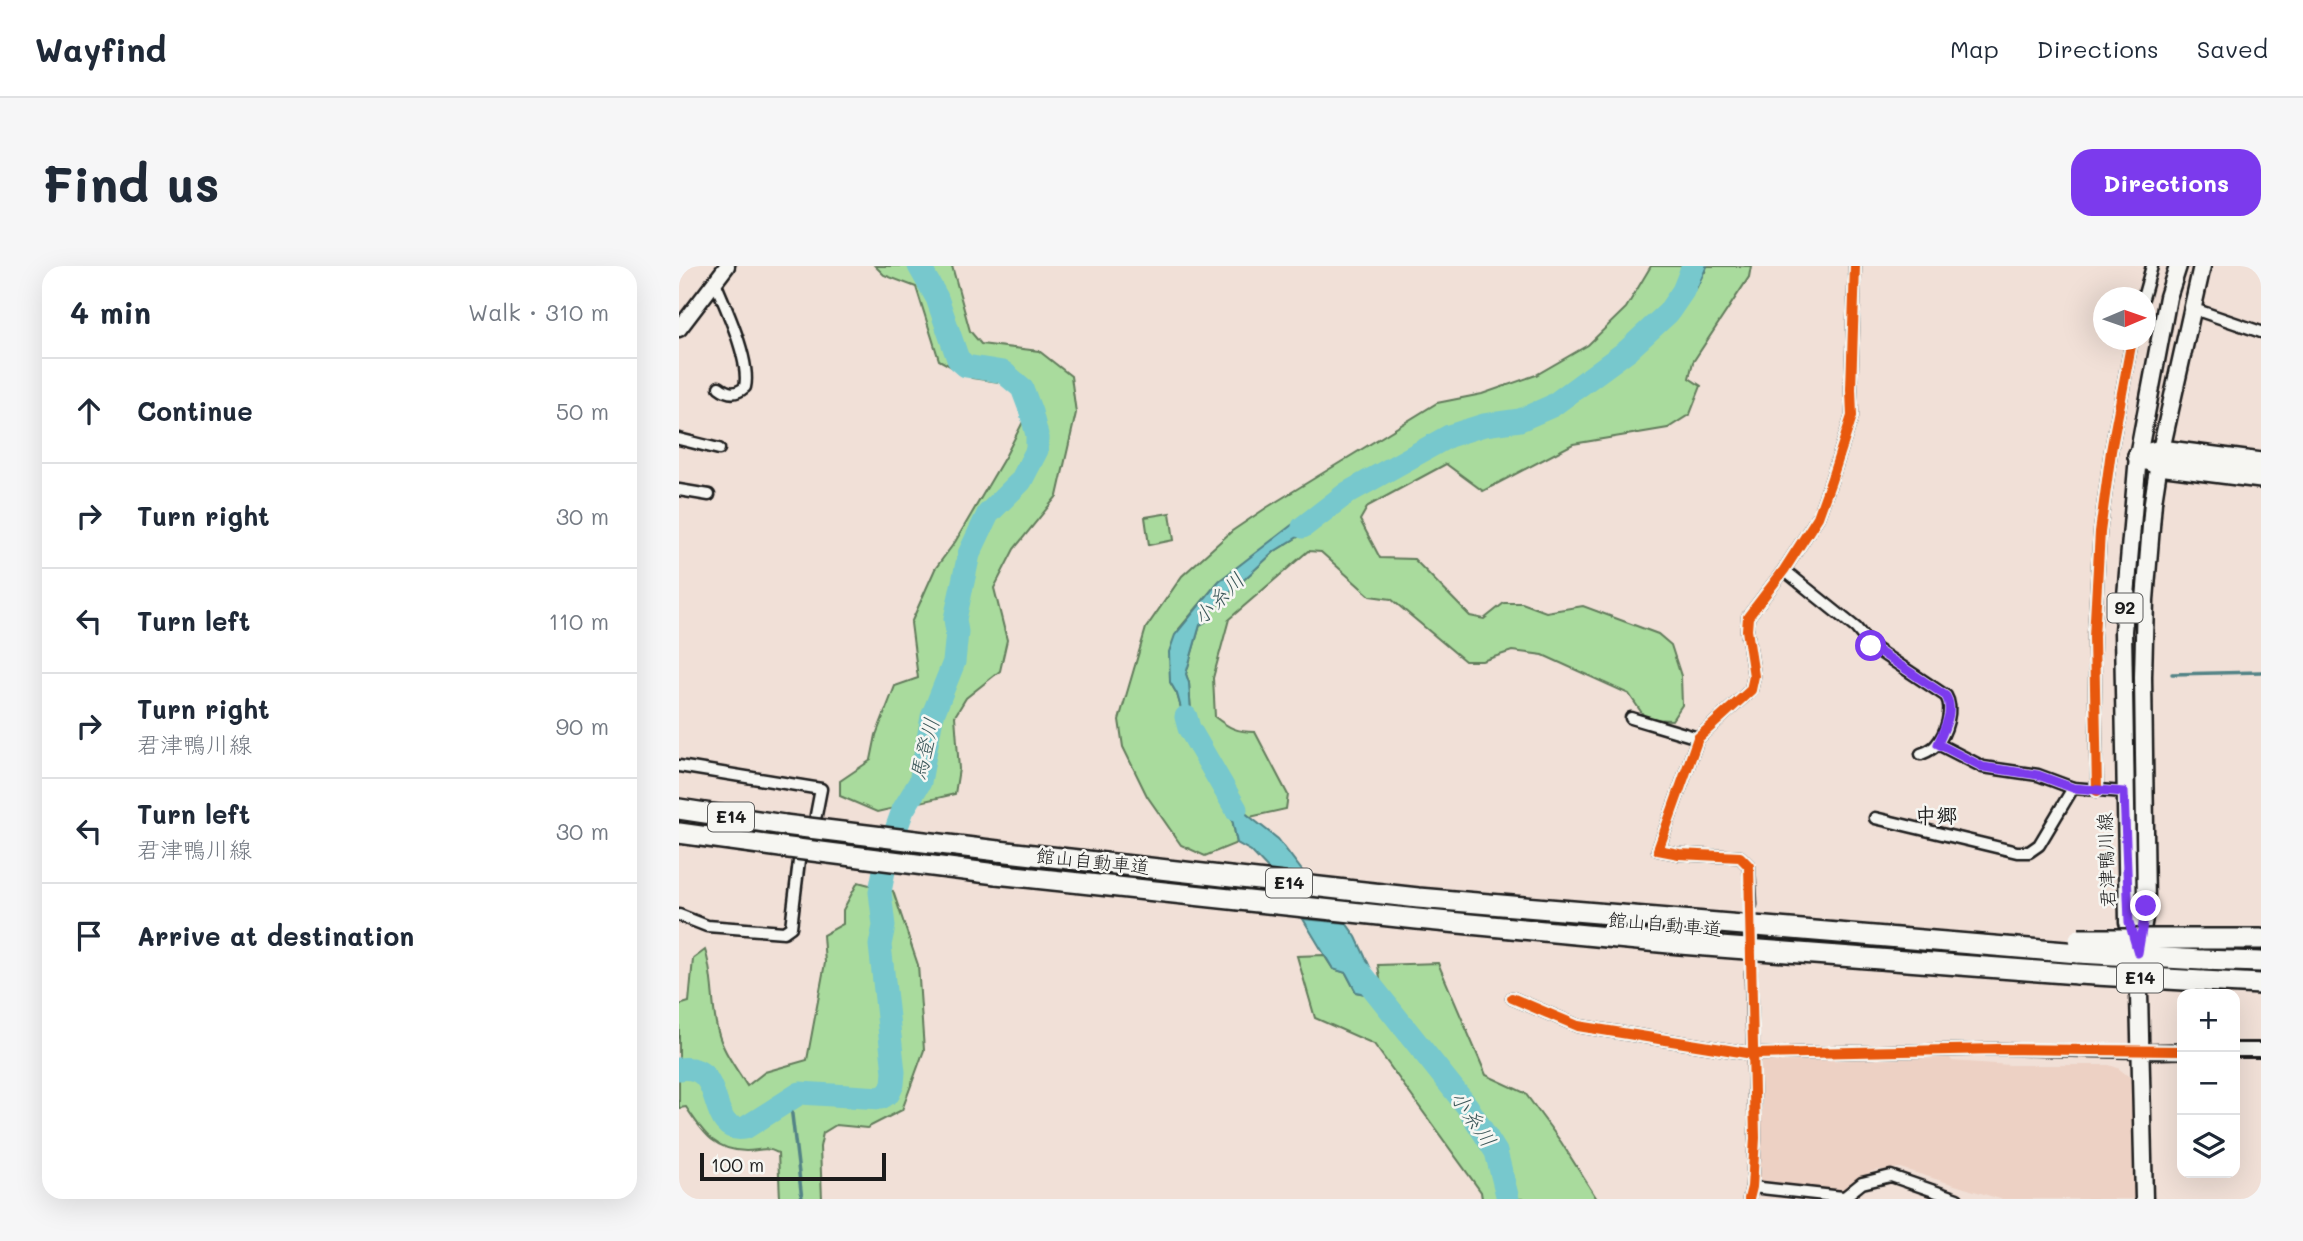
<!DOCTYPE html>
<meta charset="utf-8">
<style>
body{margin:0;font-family:Mali,"Klee One",sans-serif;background:#f6f6f7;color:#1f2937}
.controls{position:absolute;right:21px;bottom:21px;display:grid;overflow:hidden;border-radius:14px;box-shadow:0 7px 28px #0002}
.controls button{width:63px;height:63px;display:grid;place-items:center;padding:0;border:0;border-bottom:2px solid #e0e1e3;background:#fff;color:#1f2937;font:35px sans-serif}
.compass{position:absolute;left:1414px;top:21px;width:63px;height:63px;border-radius:50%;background:#fff;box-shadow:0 7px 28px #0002;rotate:88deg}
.scale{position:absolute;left:21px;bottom:18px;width:186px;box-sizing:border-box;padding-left:7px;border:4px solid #1c1c1c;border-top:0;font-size:19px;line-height:24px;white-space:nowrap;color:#1c1c1c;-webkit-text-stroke:5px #f6f6f2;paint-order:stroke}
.stop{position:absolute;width:21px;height:21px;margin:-16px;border:5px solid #7c3aed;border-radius:50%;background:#fff}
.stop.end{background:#7c3aed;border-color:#fff;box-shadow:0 2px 7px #0008}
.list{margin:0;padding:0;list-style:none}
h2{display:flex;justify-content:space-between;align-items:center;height:91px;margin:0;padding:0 28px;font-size:30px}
h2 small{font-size:23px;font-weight:400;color:#747a83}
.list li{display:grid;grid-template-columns:46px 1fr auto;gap:21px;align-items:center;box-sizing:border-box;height:105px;padding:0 28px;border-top:2px solid #e0e1e3}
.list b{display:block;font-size:26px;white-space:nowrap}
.list p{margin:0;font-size:23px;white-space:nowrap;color:#747a83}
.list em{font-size:23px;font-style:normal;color:#747a83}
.icon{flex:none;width:38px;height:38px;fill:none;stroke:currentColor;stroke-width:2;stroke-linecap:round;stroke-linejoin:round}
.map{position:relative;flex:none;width:1582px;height:933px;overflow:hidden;border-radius:21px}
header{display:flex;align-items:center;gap:42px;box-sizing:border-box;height:98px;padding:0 35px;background:#fff;border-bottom:2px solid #e0e1e3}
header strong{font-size:33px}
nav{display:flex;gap:38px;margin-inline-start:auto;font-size:24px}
.intro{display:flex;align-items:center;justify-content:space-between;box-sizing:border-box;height:168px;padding:0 42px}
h1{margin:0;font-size:49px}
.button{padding:18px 32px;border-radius:21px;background:#7c3aed;color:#fff;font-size:24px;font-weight:700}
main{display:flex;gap:42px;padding:0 42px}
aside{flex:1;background:#fff;border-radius:21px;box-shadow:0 7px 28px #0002}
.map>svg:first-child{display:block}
</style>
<header>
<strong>Wayfind</strong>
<nav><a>Map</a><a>Directions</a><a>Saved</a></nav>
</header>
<div class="intro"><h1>Find us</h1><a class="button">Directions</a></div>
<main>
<aside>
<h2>4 min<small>Walk · 310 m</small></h2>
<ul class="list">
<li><svg class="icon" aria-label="ahead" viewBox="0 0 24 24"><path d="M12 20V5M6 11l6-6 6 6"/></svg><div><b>Continue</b></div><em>50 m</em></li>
<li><svg class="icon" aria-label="right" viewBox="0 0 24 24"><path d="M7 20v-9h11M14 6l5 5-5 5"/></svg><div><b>Turn right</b></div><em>30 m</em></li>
<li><svg class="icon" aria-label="left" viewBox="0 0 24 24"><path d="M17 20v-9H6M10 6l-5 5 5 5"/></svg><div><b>Turn left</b></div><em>110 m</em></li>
<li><svg class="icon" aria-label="right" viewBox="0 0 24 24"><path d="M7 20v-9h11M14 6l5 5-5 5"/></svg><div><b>Turn right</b><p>君津鴨川線</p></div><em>90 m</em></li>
<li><svg class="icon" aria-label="left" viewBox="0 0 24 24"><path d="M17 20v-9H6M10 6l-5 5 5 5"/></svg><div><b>Turn left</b><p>君津鴨川線</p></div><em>30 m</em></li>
<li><svg class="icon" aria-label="arrive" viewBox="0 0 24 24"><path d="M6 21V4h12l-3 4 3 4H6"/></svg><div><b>Arrive at destination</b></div></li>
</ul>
</aside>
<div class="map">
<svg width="1582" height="933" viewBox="0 0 1582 933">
<rect width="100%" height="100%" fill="#f1e0d7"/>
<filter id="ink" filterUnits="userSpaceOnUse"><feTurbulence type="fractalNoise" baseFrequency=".0143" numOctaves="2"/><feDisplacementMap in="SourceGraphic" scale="14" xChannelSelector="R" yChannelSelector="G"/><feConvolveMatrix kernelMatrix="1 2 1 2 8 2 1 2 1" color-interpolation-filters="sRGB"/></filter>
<g filter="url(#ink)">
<path fill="#edd1c4" d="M 1271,792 L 1273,795 L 1331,799 L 1430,799 L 1439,802 L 1453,813 L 1457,933 L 1321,933 L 1221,902 L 1193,905 L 1165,924 L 1081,917 L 1079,912 L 1081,796 Z"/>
<g fill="#a9db9d" stroke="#627c5c" stroke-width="2" fill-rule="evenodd">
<path d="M 196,0 L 273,0 L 291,65 L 302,78 L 360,85 L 392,110 L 397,147 L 378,230 L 335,283 L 315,322 L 328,374 L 321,405 L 287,432 L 276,450 L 280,503 L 276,528 L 198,546 L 161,530 L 161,515 L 192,494 L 197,469 L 216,420 L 239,412 L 232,357 L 256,303 L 276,276 L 327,189 L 351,142 L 333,118 L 293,112 L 260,94 L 237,21 L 205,9 Z"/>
<path d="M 972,0 L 1006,0 L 1004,3 L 1026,6 L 1028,0 L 1072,0 L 1070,11 L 1014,96 L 1010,112 L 1022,120 L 1011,148 L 989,162 L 894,178 L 804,225 L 767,198 L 689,240 L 681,254 L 701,292 L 735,293 L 791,350 L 805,353 L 825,337 L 843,337 L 867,346 L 904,340 L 979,368 L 992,379 L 1002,410 L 1003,439 L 993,454 L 967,453 L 950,428 L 864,389 L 833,385 L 803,395 L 786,395 L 712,333 L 691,330 L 642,286 L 629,285 L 550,353 L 534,412 L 536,451 C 550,462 558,466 576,466 L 609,529 L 607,543 L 571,551 L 560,542 L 543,519 L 545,541 L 553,553 L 558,577 L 526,590 L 502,579 L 468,530 L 444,481 L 440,454 L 467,362 L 503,310 L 553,265 L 587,242 L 758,137 L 803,128 L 857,109 L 909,79 L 947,42 ZM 610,263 L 630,264 L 596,285 L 532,344 L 529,354 L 521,359 L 507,408 L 510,417 L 512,447 L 518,455 L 503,445 L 498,428 L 491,416 L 500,363 L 540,315 Z"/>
<path d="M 491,247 L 495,274 L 470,279 L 466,251 Z"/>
<path d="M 179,616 L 214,625 L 239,699 L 245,784 L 223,844 L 188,862 L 157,859 L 144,867 L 141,881 L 143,933 L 101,933 L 99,887 C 85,880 81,885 67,885 C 34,884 24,866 7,841 L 0,842 L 0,739 L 10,736 L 14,693 L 26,684 C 37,716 30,752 45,782 C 51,795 61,808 68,820 L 86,806 L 128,794 L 146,697 L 144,669 L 164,658 L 164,644 Z"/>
<path d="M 645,689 L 654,703 L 667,707 L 677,726 L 691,729 L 703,726 L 699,699 L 759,697 L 807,809 L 846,827 L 882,876 L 918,933 L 803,933 L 802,926 L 695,778 L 636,752 L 618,690 Z"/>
</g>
<g fill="#77c8cd" stroke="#538386" stroke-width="2">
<path d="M 1006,0 L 1028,0 L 1017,23 L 1004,25 Z"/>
<path d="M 640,238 L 647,243 L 630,264 L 596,285 L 532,344 L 529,354 L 521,359 L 507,408 L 510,417 L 512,447 L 518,455 L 521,473 L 518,477 L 512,473 L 509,467 L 498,428 L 491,416 L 490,386 L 496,369 L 540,315 Z"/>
<path d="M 543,518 L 560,542 L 599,573 L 627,610 L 591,605 L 572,585 L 558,577 L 553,553 L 545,541 Z"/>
<path d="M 624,653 L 667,657 L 677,671 L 703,727 L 701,731 L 677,726 L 667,707 L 654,703 Z"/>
</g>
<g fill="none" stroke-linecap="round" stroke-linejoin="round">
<g stroke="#538386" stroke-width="3.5">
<path d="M 1493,408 L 1582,406"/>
<path d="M 111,832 L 123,933"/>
</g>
<g stroke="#77c8cd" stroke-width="23">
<path d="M 624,261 L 668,227 L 770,170 L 805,159 L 841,154 L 873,140 L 949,84 L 989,47 L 1004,25 L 1014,0"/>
<path d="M 507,451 L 510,462 L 557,543"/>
<path d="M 682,707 L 788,840 L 817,886 L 829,933"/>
<path d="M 0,803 C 50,796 25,869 66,862 L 121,827 L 202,832 L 210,827 L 214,818 L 215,806 L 201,679 L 205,660 L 201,626 L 208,589 L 224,544 L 241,516 L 253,451 L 275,396 L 278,366 L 276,353 L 290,288 L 309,248 L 342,215 L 358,184 L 358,169 L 352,146 L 343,122 L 324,106 L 287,100 L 279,93 L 258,32 L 240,0"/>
</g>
<g stroke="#c6b9b2" stroke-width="10" stroke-dasharray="10 5" stroke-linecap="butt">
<path d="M 369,625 L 384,580"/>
<path d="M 1072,639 L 1072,706"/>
</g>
<defs>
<g id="minor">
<path d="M 36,16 C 46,40 72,95 66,121 C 57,129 49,128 40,121"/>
<path d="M 1464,32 L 1473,0"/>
<path d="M 1512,42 L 1582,66"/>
<path d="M 0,173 L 40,183"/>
<path d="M 0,224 L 30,229"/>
<path d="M 1105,304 L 1177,362 L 1192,380 L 1267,430 C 1275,443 1267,468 1257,479 C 1253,484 1247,486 1242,488"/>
<path d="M 952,452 L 1019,472"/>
<path d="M 1259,478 L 1304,501 L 1359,509 L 1394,522 L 1445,526"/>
<path d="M 0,500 L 142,523 L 137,549"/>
<path d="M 1418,525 L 1415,371 L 1421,266 L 1432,185 L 1453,74"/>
<path d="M 1196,552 L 1338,586 L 1350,586 L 1360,579 L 1394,522"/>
<path d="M 1072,639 L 1070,600 L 1061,591 L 1000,588 L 979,584 L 1019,472 L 1072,424 L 1075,410 L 1068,364 L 1069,351 L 1105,304 L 1139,251 L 1152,215 L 1173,150 L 1172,123 L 1176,0"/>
<path d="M 0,649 L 28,660 L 105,666 L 112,661 L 120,595"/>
<path d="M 833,732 L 899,760 L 1074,788 L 1319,783 L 1462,786"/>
<path d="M 1073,921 L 1164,931"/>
<path d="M 1070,933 L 1073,921 L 1076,872 L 1072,706"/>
<path d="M 1163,933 L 1183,917 L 1212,910 L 1278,933"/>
</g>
<g id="tertiary">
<path d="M 1556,784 L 1582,784"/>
<path d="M 1462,786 L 1503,785"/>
</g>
<path id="secondary" d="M 0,63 L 48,0"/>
<g id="primary">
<path d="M 1458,684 L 1449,656 L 1444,365 L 1459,190 L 1489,31 L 1499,0"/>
<path d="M 1465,933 L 1459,687 L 1467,640 L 1464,411 L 1466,334 L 1474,236 L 1482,184 L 1523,0"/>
</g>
<g id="motorway">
<path d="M 1459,190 L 1480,199 L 1582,212"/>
<path d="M 1459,190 L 1482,184 L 1582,197"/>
<path d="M 0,543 L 105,559"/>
<path d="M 0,567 L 102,581"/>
<path d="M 319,585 L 739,632 L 1399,687"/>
<path d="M 317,608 L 738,653 L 1001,678 L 1399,708"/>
<path d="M 1520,673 L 1582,673"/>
<path d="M 1522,694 L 1582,696"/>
<path d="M 1523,715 L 1582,718"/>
</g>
</defs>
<use href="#minor" stroke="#1c1c1c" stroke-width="15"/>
<use href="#tertiary" stroke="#1c1c1c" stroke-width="18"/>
<use href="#secondary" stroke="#1c1c1c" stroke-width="19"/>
<use href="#primary" stroke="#1c1c1c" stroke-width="21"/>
<use href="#motorway" stroke="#1c1c1c" stroke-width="24"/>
<use href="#minor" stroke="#f6f6f2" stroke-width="10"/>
<use href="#tertiary" stroke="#f6f6f2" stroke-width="12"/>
<use href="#secondary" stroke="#f6f6f2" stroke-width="14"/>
<use href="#primary" stroke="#f6f6f2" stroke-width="16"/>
<use href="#motorway" stroke="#f6f6f2" stroke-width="19"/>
<defs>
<g id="motorway-bridge">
<path d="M 105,559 L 319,585"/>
<path d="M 102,581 L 317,608"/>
<path d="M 1400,673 L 1520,673"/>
<path d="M 1399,687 L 1522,694"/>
<path d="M 1399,708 L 1523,715"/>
</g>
</defs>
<use href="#motorway-bridge" stroke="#1c1c1c" stroke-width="24" stroke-linecap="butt"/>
<use href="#motorway-bridge" stroke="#f6f6f2" stroke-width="19"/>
<defs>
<g id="cycleway">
<path d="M 1418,525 L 1415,371 L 1421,266 L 1432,185 L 1453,74"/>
<path d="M 833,732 L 899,760 L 1074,788 L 1319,783 L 1503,785"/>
<path d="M 1070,933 L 1073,921 L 1076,872 L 1070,600 L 1061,591 L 1000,588 L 979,584 L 1019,472 L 1072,424 L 1075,410 L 1068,364 L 1069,351 L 1105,304 L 1139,251 L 1152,215 L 1173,150 L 1172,123 L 1176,0"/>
</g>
</defs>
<use href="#cycleway" stroke="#f6f6f2" stroke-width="15"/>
<use href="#cycleway" stroke="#e8590c" stroke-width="10"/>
</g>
</g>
<g fill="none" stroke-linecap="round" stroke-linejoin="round" filter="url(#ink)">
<path stroke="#7c3aed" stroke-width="9" d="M 1192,380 L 1267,430 C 1276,445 1265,462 1259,478 L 1304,501 L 1359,509 L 1394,522 L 1445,526 L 1450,656 L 1459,687 L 1467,640"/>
</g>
<g text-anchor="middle" stroke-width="5" stroke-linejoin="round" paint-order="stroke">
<g fill="#f6f6f2" stroke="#5d5d5c" stroke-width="2">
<rect x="1428.5" y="327.5" width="35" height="29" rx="5"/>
<rect x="29" y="536.5" width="46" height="29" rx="5"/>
<rect x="587" y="602.5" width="46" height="29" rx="5"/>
<rect x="1438" y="697.5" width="46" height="29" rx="5"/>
</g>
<g font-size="18" font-weight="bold" fill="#1c1c1c">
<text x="1446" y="348">92</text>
<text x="52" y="557">E14</text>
<text x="610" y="623">E14</text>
<text x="1461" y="718">E14</text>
</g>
<g font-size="19" fill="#1c1c1c" stroke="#f6f6f2">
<text transform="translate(1427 594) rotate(-92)" y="7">君津鴨川線</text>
<text transform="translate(414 595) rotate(6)" y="7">館山自動車道</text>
<text transform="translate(986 658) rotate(5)" y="7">館山自動車道</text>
</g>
<g font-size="21" font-style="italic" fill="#3c585a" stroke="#f6f6f2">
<text transform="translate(540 333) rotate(-45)" y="7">小糸川</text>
<text transform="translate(246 483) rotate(-76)" y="7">馬登川</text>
<text transform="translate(794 853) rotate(56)" y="7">小糸川</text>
</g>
<g font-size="21" font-weight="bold" fill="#1c1c1c" stroke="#f6f6f2">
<text x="1257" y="557">中郷</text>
</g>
</g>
</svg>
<div class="controls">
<button>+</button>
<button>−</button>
<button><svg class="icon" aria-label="layers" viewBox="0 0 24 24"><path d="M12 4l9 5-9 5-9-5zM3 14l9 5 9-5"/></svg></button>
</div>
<svg class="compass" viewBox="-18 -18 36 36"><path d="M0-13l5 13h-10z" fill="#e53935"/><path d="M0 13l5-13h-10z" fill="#747a83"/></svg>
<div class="scale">100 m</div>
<div class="stop" style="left:1192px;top:380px"></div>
<div class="stop end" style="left:1467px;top:640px"></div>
</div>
</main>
